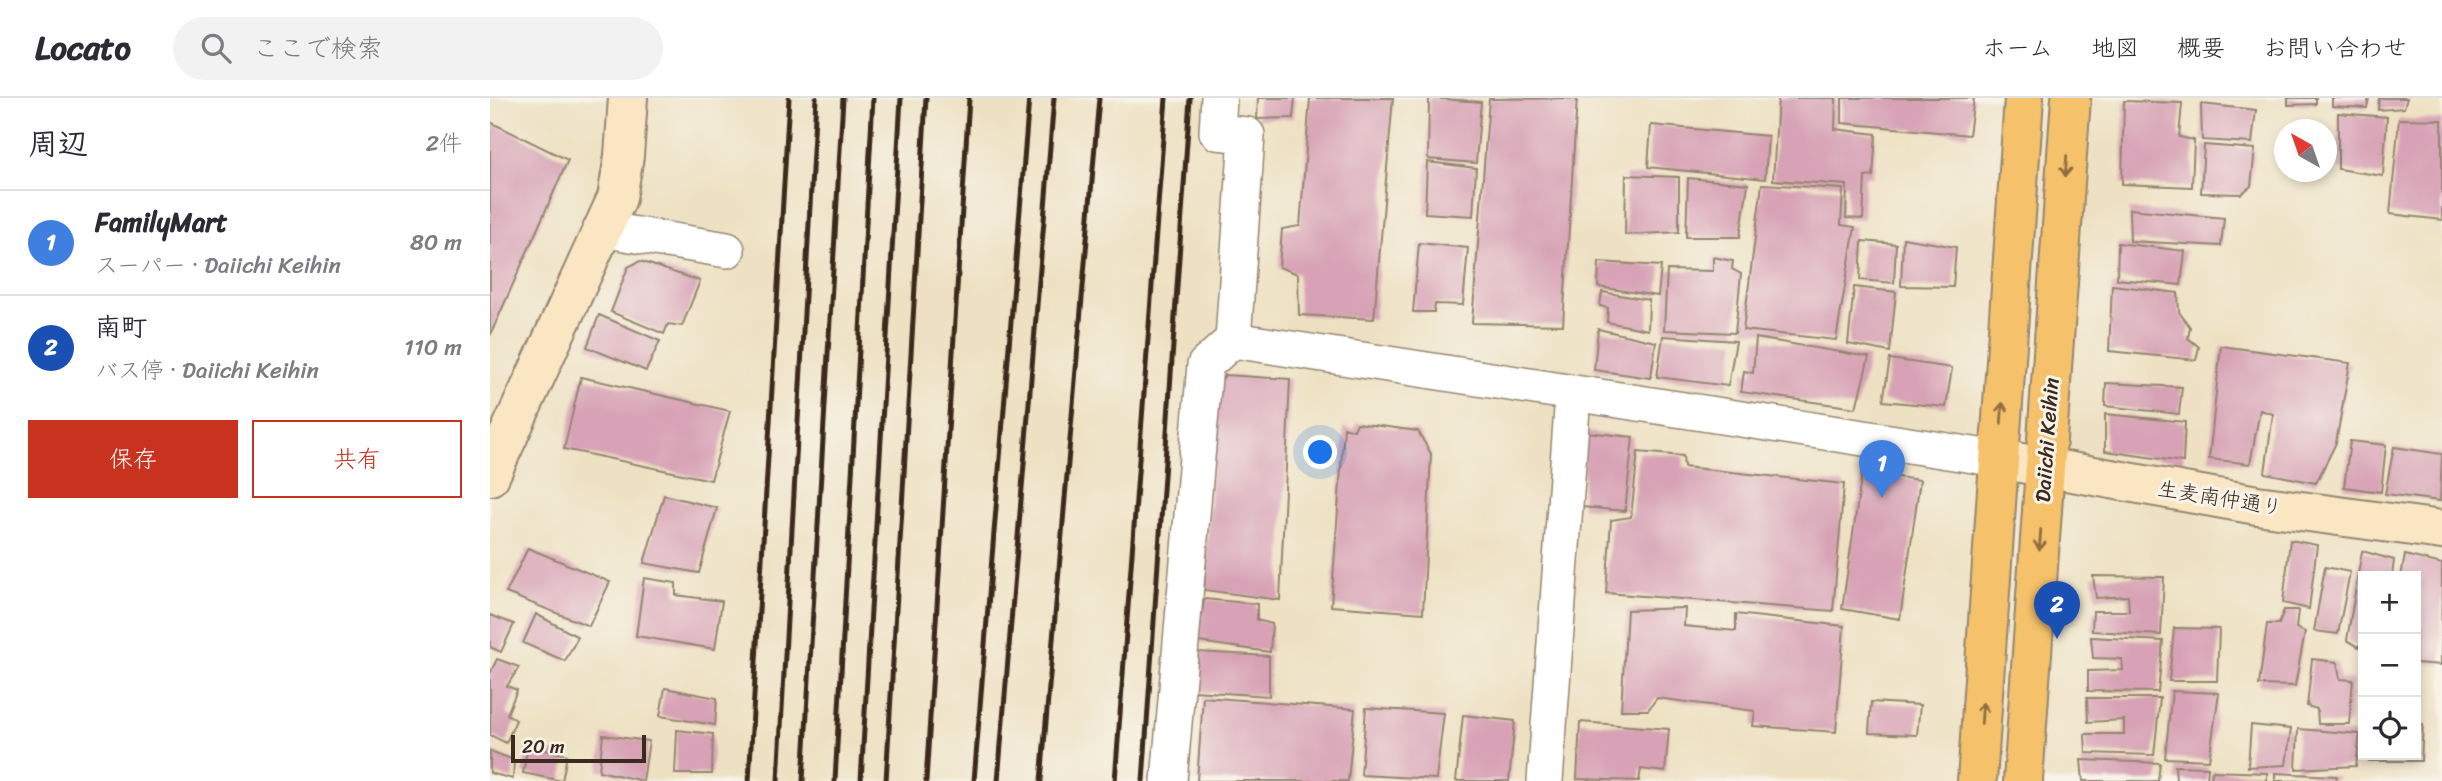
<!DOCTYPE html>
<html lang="ja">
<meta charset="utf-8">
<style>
body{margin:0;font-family:Sriracha,"Klee One",sans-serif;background:#f2f2f3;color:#2b2b33}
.controls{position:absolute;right:21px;bottom:21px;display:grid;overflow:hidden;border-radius:0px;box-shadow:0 4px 10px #0003}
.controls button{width:63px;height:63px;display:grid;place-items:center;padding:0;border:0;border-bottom:2px solid #e1e1e2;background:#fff;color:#2b2b33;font:35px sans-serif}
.compass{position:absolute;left:1784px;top:21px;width:63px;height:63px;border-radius:50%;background:#fff;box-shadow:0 4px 10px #0003;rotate:320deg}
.scale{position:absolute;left:21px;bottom:18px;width:135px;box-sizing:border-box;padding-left:7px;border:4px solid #3b2a1e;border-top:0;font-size:19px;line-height:24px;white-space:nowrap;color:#3b2a1e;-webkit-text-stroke:5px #f7f3e8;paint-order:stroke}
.you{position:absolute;left:831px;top:355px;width:24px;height:24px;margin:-18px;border:5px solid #fff;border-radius:50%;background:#1a73e8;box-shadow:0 0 0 10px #1a73e833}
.badge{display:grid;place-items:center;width:46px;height:46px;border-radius:50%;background:#c8321e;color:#fff;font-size:23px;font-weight:700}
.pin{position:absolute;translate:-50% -58px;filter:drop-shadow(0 2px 4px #0008)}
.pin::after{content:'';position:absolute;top:37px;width:24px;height:21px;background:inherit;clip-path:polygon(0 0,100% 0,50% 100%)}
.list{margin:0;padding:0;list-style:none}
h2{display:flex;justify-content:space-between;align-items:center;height:91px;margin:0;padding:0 28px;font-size:30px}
h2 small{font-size:23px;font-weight:400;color:#7c7c81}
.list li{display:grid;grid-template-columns:46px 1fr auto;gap:21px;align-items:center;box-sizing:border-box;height:105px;padding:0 28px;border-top:2px solid #e1e1e2}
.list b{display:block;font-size:26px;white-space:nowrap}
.list p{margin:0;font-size:23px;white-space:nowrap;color:#7c7c81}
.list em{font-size:23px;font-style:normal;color:#7c7c81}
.actions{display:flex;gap:14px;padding:21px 28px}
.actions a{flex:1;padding:16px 0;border:2px solid #c8321e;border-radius:0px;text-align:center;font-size:24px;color:#c8321e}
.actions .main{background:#c8321e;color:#fff}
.icon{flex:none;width:38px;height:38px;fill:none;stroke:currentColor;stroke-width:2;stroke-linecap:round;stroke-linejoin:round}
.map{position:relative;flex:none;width:1952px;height:683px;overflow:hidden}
header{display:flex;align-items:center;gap:42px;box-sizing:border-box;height:98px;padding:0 35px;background:#fff;border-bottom:2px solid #e1e1e2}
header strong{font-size:33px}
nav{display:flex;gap:38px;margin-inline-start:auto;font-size:24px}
.search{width:490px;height:63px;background:#f2f2f3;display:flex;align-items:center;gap:18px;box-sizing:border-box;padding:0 24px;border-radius:38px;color:#7c7c81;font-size:26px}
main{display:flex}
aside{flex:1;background:#fff}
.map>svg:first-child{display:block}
</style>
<header>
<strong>Locato</strong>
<div class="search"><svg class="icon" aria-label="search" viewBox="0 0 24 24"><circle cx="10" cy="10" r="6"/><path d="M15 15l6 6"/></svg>ここで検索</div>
<nav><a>ホーム</a><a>地図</a><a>概要</a><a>お問い合わせ</a></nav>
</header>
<main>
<aside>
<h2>周辺<small>2件</small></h2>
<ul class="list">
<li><span class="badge" style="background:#3f7fe0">1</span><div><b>FamilyMart</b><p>スーパー · Daiichi Keihin</p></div><em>80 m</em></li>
<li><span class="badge" style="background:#1a4fb4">2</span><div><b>南町</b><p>バス停 · Daiichi Keihin</p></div><em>110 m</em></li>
</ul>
<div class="actions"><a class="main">保存</a><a>共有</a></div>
</aside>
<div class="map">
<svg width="1952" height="683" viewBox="0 0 1952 683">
<rect width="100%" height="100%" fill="#f7f3e8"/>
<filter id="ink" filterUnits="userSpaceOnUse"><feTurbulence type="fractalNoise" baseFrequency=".0143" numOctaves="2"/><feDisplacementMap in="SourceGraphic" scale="14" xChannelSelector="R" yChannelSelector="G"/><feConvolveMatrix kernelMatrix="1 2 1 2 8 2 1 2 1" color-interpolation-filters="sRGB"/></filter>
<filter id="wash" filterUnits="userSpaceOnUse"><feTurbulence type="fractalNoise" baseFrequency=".00686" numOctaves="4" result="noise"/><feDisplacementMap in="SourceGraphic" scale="28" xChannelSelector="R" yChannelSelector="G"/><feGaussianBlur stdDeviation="1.57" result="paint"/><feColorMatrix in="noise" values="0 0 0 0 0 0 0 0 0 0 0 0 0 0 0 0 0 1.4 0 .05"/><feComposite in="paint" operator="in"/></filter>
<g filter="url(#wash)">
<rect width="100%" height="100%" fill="#eee1c3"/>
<g id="blocks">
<g fill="#d7a2b5">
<path d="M 768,0 L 805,0 L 803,20 L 767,21 Z"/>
<path d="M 820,0 L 903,0 L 884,221 L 809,217 L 808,176 L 789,169 L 792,131 L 810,128 Z"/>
<path d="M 939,0 L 991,4 L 986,65 L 938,61 Z"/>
<path d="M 1087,0 L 1073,227 L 982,225 L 999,1 Z"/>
<path d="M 1288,0 L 1346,0 L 1345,31 L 1386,36 L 1383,78 L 1375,79 L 1373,121 L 1356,120 L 1357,87 L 1283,82 Z"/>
<path d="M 1352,0 L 1484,0 L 1479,37 L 1352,25 Z"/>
<path d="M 1798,0 L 1826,0 L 1826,6 L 1798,7 Z"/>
<path d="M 1842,0 L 1879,0 L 1877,10 L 1842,8 Z"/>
<path d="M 1889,0 L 1917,0 L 1914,10 L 1888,12 Z"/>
<path d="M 1634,3 L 1692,5 L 1689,39 L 1704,42 L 1702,89 L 1632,86 Z"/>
<path d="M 1711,6 L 1766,12 L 1762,45 L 1712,42 Z"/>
<path d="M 1848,15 L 1897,19 L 1893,78 L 1848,71 Z"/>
<path d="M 1909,21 L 1952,22 L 1952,122 L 1900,116 Z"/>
<path d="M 0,24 L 78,62 L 0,238 Z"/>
<path d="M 1161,27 L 1278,38 L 1275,81 L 1158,69 Z"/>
<path d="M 1714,47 L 1765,51 L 1761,88 L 1751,96 L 1711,95 Z"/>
<path d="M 937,64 L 986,70 L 983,118 L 935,115 Z"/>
<path d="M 1136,77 L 1189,79 L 1189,134 L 1135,137 Z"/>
<path d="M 1198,80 L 1258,86 L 1250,139 L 1196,139 Z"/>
<path d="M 1272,86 L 1353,91 L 1351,127 L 1365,129 L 1346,242 L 1253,232 Z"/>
<path d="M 1639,111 L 1734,120 L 1731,148 L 1640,143 Z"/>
<path d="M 1413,140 L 1466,149 L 1463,189 L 1411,188 Z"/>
<path d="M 1372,143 L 1406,146 L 1404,185 L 1370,182 Z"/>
<path d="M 929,145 L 978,150 L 973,207 L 945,206 L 944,214 L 923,214 Z"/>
<path d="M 1628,145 L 1695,153 L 1691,187 L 1627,181 Z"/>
<path d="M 1223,159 L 1243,163 L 1242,171 L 1251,176 L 1245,235 L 1174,232 L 1177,172 L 1223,173 Z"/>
<path d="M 150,163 L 210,183 L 192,228 L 178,226 L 174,236 L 121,214 L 138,169 Z"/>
<path d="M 1109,164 L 1171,168 L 1168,198 L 1108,189 Z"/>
<path d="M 1622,187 L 1688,195 L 1689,214 L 1700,229 L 1698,240 L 1709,249 L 1706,262 L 1619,253 Z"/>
<path d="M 1364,189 L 1406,194 L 1400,254 L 1358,246 Z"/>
<path d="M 1112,194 L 1159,202 L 1158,232 L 1117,224 L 1118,210 L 1110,208 Z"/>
<path d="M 109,217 L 170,243 L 156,273 L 97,249 Z"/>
<path d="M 1108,231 L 1166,244 L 1161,280 L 1104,272 Z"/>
<path d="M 1173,238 L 1246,243 L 1238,288 L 1167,279 Z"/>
<path d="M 1266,240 L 1379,259 L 1366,310 L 1251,294 L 1254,273 L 1263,275 Z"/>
<path d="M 1731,248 L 1860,265 L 1846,345 L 1826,385 L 1775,375 L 1783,316 L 1770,312 L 1760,366 L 1719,361 Z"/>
<path d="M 1400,261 L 1462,270 L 1456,309 L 1393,303 Z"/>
<path d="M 735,277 L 800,281 L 790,502 L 714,492 L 727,289 Z"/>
<path d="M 91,279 L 240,313 L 221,382 L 74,351 Z"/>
<path d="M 1616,285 L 1692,289 L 1689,316 L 1615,308 Z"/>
<path d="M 1615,316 L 1695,324 L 1693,364 L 1615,353 Z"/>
<path d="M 867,325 L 928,333 L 941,356 L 933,515 L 841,508 L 854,329 L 864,332 Z"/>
<path d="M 1095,334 L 1143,339 L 1135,413 L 1092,409 Z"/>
<path d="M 1860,343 L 1896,347 L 1891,394 L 1854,389 Z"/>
<path d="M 1904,349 L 1952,356 L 1950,403 L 1895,396 Z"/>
<path d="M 1148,354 L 1193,358 L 1194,369 L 1354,386 L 1343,513 L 1116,495 L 1121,422 L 1141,419 Z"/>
<path d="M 1372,374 L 1430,382 L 1410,521 L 1352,511 Z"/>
<path d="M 174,397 L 227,410 L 209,475 L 154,465 Z"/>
<path d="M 1800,442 L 1827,447 L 1819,511 L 1793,505 Z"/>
<path d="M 38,450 L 120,484 L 99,528 L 16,495 Z"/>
<path d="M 1872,453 L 1904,462 L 1902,478 L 1873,478 L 1873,540 L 1869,549 L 1857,542 Z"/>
<path d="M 1915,457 L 1952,466 L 1951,567 L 1926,565 L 1926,478 L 1911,478 Z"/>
<path d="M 1835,469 L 1860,474 L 1848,536 L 1824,533 Z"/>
<path d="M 1603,478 L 1674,479 L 1671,537 L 1602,533 L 1603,513 L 1639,513 L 1638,498 L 1606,500 Z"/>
<path d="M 154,480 L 186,485 L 186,497 L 232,503 L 225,551 L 146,538 Z"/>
<path d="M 714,501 L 767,506 L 767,522 L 782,526 L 780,554 L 708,544 Z"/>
<path d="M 1195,510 L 1194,528 L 1246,533 L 1246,516 L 1354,528 L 1346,634 L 1263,628 L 1265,613 L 1167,600 L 1158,612 L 1131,612 L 1137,512 Z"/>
<path d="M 1794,512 L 1808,512 L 1806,530 L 1815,534 L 1805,588 L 1769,587 L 1777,526 L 1789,526 Z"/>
<path d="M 46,516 L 88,539 L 75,563 L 33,545 Z"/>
<path d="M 0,517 L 24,526 L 11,554 L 0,549 Z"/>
<path d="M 1684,530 L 1729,531 L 1727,583 L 1679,583 Z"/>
<path d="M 1601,539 L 1673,543 L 1668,594 L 1598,593 L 1598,573 L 1633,572 L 1632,561 L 1603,560 Z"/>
<path d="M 707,554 L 779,558 L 779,598 L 704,593 Z"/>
<path d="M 7,561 L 29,569 L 17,588 L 27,592 L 17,616 L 26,622 L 16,645 L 0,637 L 0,576 Z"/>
<path d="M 1822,561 L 1847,564 L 1850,581 L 1863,582 L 1859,626 L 1828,626 L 1827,611 L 1817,608 Z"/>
<path d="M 175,590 L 227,600 L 225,627 L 170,618 Z"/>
<path d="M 1682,593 L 1729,595 L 1719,662 L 1675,660 Z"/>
<path d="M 713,599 L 865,611 L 858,683 L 707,683 Z"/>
<path d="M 1597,600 L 1670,600 L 1664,657 L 1596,655 L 1595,636 L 1634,636 L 1634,622 L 1598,624 Z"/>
<path d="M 1381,604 L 1430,607 L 1427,637 L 1379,635 Z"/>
<path d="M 876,610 L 954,615 L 946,681 L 871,677 Z"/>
<path d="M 973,617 L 1025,623 L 1019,683 L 966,683 Z"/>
<path d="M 1090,624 L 1179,631 L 1175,674 L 1151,671 L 1149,683 L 1087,681 Z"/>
<path d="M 1926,626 L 1933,626 L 1931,663 L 1879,663 L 1880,657 L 1926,657 Z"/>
<path d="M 1761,627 L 1801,631 L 1796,667 L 1758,669 Z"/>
<path d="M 1808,631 L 1870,636 L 1866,668 L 1806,671 Z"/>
<path d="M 187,632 L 223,636 L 222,676 L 185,676 Z"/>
<path d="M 113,637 L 159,643 L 153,683 L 109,673 Z"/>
<path d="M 38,648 L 77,657 L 72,683 L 33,675 Z"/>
<path d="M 0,653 L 24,662 L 23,681 L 0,675 Z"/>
<path d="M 1591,662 L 1670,665 L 1668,683 L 1593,683 Z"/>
<path d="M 1685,668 L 1718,669 L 1717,683 L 1686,683 Z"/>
<path d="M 1722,673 L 1777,675 L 1777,683 L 1721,683 Z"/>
<path d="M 1785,675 L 1847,678 L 1846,683 L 1785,683 Z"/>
</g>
</g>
</g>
<g filter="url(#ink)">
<use href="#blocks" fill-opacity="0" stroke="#948670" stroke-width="2"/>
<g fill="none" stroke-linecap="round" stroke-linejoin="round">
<defs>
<g id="street">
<path d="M 111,131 L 237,152"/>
<path d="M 743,242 L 1509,361"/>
<path d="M 679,683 L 715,267 L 743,242 L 757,37 L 727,34 L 729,0"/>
<path d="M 1055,683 L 1083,297"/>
</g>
<g id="secondary">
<path d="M 1509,361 L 1767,407 L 1952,432"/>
<path d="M 0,378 L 127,100 L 134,58 L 138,0"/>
</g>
<g id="highway">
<path d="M 1487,683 L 1534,0"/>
<path d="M 1533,683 L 1581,0"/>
</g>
</defs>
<use href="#street" stroke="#948670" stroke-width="38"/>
<use href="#secondary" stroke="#948670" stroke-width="42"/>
<use href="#highway" stroke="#948670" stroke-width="42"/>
<use href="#street" stroke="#fff" stroke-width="35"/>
<use href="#secondary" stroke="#fbe6c4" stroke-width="38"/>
<use href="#highway" stroke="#f5c16b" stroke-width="38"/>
<g stroke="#3b2a1e" stroke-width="5">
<path d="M 259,683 L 299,0"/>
<path d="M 288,683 L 326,0"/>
<path d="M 313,683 L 353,0"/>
<path d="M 345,683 L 383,0"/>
<path d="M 371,683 L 411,0"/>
<path d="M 396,683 L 436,0"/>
<path d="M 436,683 L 479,0"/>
<path d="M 484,683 L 539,0"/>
<path d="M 508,683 L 564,0"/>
<path d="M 551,683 L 609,0"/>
<path d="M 625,683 L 676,0"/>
<path d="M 653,683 L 700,0"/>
</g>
</g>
<defs><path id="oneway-shaft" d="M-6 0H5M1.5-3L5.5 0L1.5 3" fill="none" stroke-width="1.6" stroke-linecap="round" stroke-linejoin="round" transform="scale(1.75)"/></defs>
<g stroke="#8f6e41">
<use href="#oneway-shaft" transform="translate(1576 68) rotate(94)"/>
<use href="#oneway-shaft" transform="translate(1512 315) rotate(-86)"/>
<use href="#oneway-shaft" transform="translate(1550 442) rotate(94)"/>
<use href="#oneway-shaft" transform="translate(1492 615) rotate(-86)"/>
</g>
</g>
<g text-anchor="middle" stroke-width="6" stroke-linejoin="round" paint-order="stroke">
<g font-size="21" fill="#3b2a1e" stroke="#f7f3e8">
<text transform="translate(1557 342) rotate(-86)" y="7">Daiichi Keihin</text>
<text transform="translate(1730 400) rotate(9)" y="7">生麦南仲通り</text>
</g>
</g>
</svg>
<div class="controls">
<button>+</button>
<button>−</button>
<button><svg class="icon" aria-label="locate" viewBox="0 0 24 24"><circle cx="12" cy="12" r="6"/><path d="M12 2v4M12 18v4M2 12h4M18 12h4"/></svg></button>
</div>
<svg class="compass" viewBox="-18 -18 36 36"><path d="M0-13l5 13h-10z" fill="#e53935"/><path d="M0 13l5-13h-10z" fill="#7c7c81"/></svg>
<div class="scale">20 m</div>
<div class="you"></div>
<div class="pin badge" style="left:1392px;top:400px;background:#3f7fe0">1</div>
<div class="pin badge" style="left:1567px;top:541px;background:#1a4fb4">2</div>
</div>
</main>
